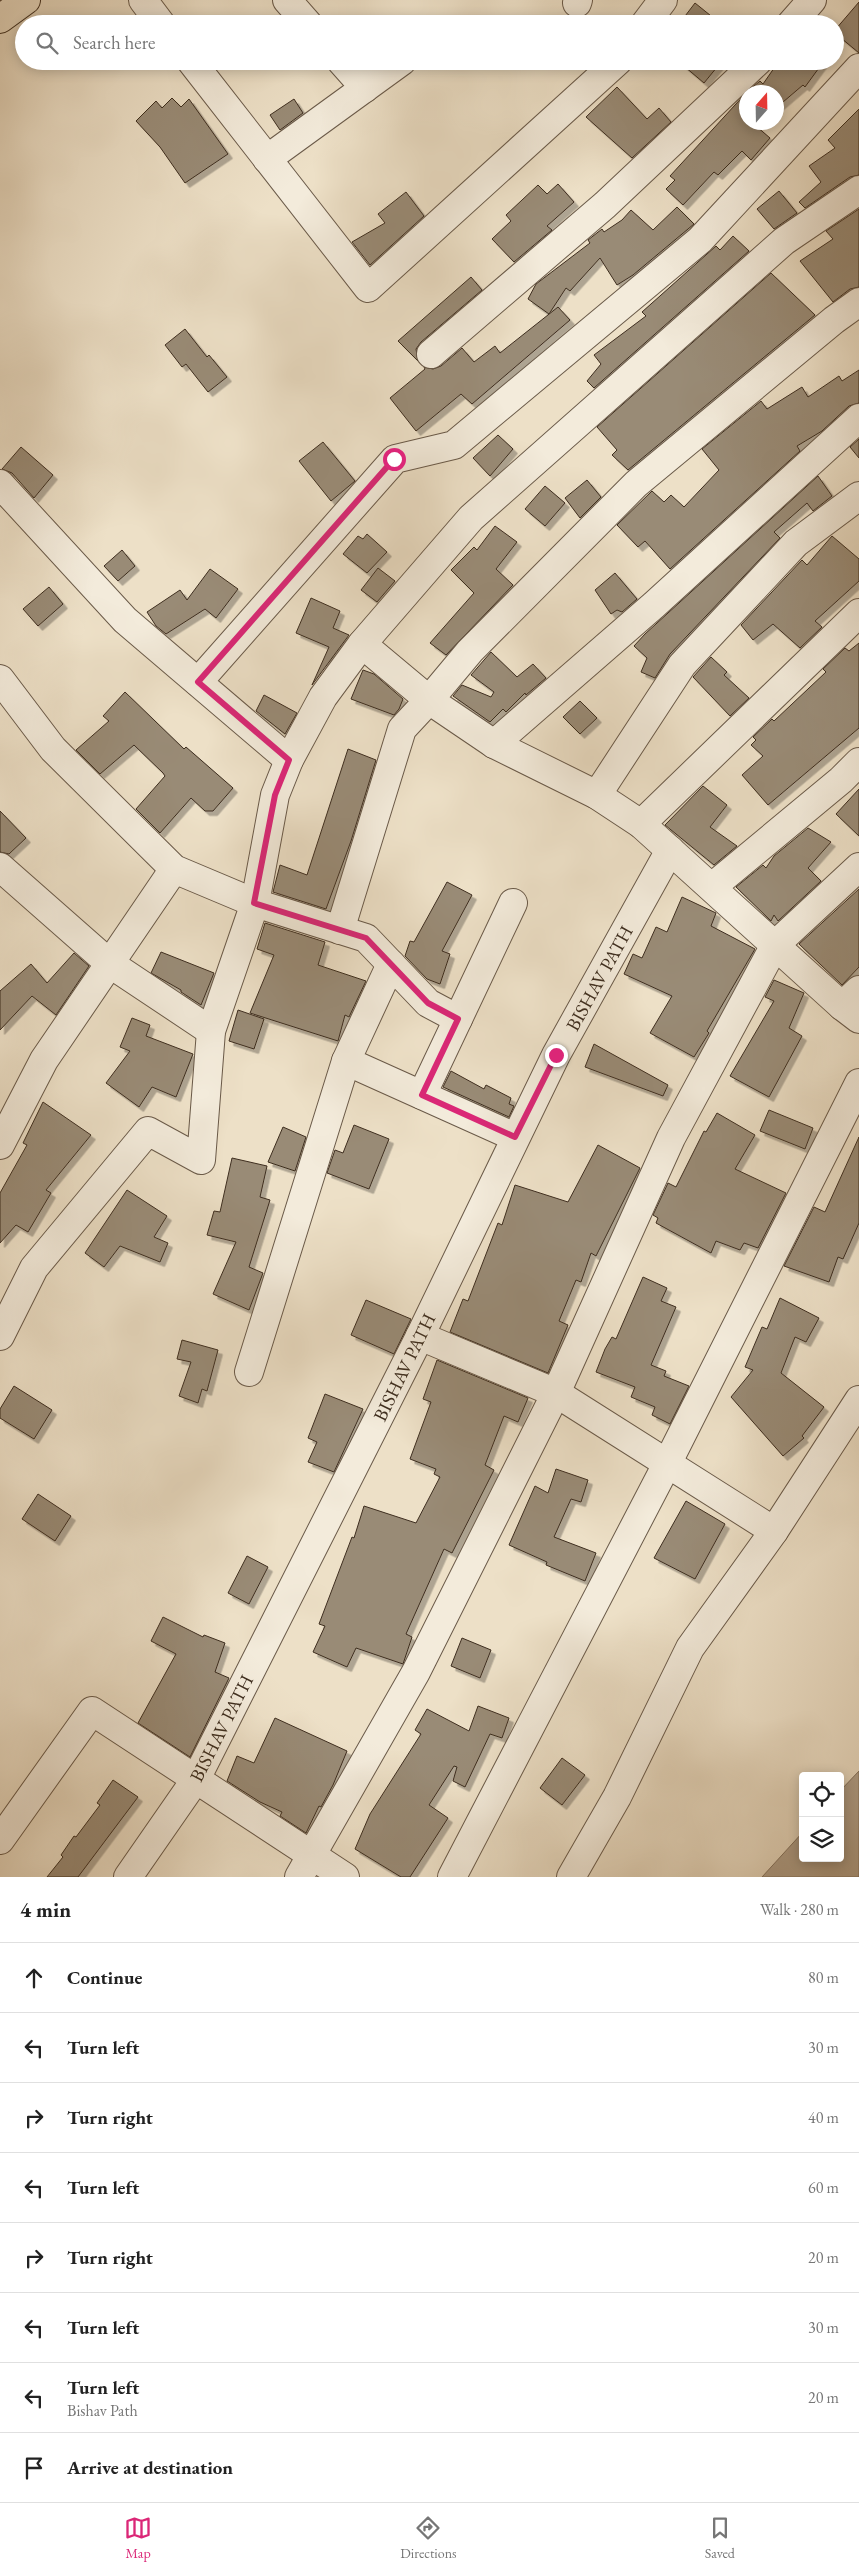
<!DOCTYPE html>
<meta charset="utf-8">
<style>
body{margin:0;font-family:"EB Garamond",serif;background:#f2f2f2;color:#222}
.controls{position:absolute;right:15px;bottom:15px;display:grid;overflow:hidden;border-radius:5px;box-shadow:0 2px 12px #0003}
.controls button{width:45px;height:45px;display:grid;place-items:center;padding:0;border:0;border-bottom:1px solid #e0e0e0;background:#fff;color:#222;font:25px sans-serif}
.compass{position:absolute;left:739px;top:85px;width:45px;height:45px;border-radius:50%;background:#fff;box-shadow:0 2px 12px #0003;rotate:20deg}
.stop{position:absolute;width:15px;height:15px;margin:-11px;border:4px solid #db2777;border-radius:50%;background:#fff}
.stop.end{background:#db2777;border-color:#fff;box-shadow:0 1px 5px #0008}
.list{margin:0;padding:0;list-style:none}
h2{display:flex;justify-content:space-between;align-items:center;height:65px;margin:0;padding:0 20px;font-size:21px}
h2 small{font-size:16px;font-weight:400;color:#767676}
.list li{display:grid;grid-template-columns:32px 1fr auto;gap:15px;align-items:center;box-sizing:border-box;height:70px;padding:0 20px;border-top:1px solid #e0e0e0}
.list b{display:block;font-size:19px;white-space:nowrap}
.list p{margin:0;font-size:16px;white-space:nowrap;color:#767676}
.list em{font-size:16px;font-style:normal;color:#767676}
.icon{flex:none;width:28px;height:28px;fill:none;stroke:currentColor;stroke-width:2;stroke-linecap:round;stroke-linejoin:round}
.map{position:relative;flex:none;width:859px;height:1877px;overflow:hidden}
.search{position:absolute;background:#fff;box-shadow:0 2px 12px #0003;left:15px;right:15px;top:15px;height:55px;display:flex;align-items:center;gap:12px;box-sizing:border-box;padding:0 18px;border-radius:28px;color:#767676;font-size:19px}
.sheet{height:625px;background:#fff}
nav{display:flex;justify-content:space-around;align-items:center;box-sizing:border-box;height:70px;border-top:1px solid #e0e0e0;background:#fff;font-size:14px;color:#767676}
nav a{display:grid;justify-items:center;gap:2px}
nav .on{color:#db2777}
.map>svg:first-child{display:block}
</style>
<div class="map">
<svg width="859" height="1877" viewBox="0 0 859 1877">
<defs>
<filter id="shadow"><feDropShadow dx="4.5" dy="4.5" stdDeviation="0" flood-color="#0004"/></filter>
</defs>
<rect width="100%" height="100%" fill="#ede0c7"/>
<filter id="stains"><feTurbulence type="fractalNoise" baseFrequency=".004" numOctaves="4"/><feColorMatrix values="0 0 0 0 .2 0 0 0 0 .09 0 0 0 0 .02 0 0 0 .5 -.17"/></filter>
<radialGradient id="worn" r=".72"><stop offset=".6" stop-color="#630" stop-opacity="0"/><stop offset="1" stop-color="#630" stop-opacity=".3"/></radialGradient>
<path fill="#b2a38e" stroke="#847462" d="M 859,1771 L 859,1877 L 762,1877 L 803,1832 L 803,1858 L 840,1858 L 840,1791 Z"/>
<g fill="#998b76" stroke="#3e2e1f" filter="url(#shadow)">
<path d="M 859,2 L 859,53 L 835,33 L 835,30 Z"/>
<path d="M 695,3 L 721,24 L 679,24 Z"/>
<path d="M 678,61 L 722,61 L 704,83 Z"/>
<path d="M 779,61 L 824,61 L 805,87 L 803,85 L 776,108 L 776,92 L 747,92 L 760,81 L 763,84 Z"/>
<path d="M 617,87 L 647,119 L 659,108 L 671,122 L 632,158 L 586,117 Z"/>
<path d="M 746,93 L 746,122 L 760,122 L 756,126 L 770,138 L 751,160 L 742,151 L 718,175 L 714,172 L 683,205 L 666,189 L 675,180 L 670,176 Z"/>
<path d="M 172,98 L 181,107 L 189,99 L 228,154 L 185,183 L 160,147 L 136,121 L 156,101 L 162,108 Z"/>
<path d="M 294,99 L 303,113 L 280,130 L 270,115 Z"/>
<path d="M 859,109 L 859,175 L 850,177 L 805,208 L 799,202 L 821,182 L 809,166 L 835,148 L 828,140 Z"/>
<path d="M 558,184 L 574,202 L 547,226 L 552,230 L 514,262 L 492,239 L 511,221 L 506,215 L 538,185 L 547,194 Z"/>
<path d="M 779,191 L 797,213 L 774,229 L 757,209 Z"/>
<path d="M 406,192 L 424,216 L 370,265 L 352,242 L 385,223 L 378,214 Z"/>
<path d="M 677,207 L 694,224 L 633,275 L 617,285 L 600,258 L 570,291 L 566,288 L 549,314 L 528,299 L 536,284 L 590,243 L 588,240 L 602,229 L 604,232 L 622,220 L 631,210 L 653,230 Z"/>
<path d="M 859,209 L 859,287 L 850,289 L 833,302 L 800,261 L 833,239 L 826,231 Z"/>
<path d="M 733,236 L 749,251 L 594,388 L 587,381 L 601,364 L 594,355 L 646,316 L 642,312 L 716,246 L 720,250 Z"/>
<path d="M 771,273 L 815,315 L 628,470 L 612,455 L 617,450 L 597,427 Z"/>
<path d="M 471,277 L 482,290 L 421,342 L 416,349 L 418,361 L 398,341 Z"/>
<path d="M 558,307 L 570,320 L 472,404 L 461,394 L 416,431 L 390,398 L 425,369 L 424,367 L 433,369 L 441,366 L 462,348 L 474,362 L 495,346 L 500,353 Z"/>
<path d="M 185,329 L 207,357 L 209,355 L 227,377 L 208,392 L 186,364 L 182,367 L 165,345 Z"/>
<path d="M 859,370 L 859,403 L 849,406 L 822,431 L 797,446 L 800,451 L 670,569 L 645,541 L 638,547 L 617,525 L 652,491 L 664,502 L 671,495 L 684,507 L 719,470 L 702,449 L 761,401 L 767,409 L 802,387 L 808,397 L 839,376 L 842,381 Z"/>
<path d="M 498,435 L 513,449 L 490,476 L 473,458 Z"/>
<path d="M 859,439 L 859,458 L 850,447 Z"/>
<path d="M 323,442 L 355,481 L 331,501 L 299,461 Z"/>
<path d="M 21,447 L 53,475 L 34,498 L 12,473 L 2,469 Z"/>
<path d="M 818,476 L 832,496 L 813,511 L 807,503 L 774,532 L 780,538 L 670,654 L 655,678 L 641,672 L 647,658 L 634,646 L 645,634 Z"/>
<path d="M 587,480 L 601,497 L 580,518 L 565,498 Z"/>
<path d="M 545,486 L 565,503 L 545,526 L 525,509 Z"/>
<path d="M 495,526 L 517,542 L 496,569 L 513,585 L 446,655 L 430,643 L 474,593 L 451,570 L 474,547 L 477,550 Z"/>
<path d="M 367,534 L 387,552 L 367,573 L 343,554 L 358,536 L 363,539 Z"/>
<path d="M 832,536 L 859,559 L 859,581 L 815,621 L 822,627 L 800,648 L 773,624 L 753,640 L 741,625 L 802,560 L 807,565 Z"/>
<path d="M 122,550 L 135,566 L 118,581 L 104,566 Z"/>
<path d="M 378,568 L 395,581 L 377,602 L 361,590 Z"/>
<path d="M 210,569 L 238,589 L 216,618 L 205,609 L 166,634 L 156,626 L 147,612 L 180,590 L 187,600 Z"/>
<path d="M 615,573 L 637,599 L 622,612 L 617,610 L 611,614 L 595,590 Z"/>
<path d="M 49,587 L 63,604 L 38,626 L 23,609 Z"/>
<path d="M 311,598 L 340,611 L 333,628 L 349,635 L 312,685 L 329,647 L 296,633 Z"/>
<path d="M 859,643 L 859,728 L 768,805 L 742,775 L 763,756 L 751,745 L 756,740 L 753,737 L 772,719 L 774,721 L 826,672 L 823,669 L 845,648 L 849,651 Z"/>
<path d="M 491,652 L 517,677 L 533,664 L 546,678 L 526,695 L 525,693 L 506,712 L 503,709 L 490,722 L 453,696 L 462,685 L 491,697 L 494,692 L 471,675 Z"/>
<path d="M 711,657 L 727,672 L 724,675 L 749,698 L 730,716 L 693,677 Z"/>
<path d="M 363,670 L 374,674 L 403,699 L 399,709 L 394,715 L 351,699 Z"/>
<path d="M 125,692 L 184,749 L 186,747 L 233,788 L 213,811 L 205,811 L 191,798 L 160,833 L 136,809 L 165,776 L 163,773 L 134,745 L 100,774 L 76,750 L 109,721 L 103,716 Z"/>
<path d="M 264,695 L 297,713 L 285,734 L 256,711 Z"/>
<path d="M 580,701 L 597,718 L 580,734 L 563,717 Z"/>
<path d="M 348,749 L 376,760 L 351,841 L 326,909 L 273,892 L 280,865 L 307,875 Z"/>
<path d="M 703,786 L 727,805 L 710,827 L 737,846 L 714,865 L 665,825 Z"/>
<path d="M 859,789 L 859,836 L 836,814 Z"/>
<path d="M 0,811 L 26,838 L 9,854 L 0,852 Z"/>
<path d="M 808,828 L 831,842 L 808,868 L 821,881 L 778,921 L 774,915 L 771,921 L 736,887 L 763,865 L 766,868 L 774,856 Z"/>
<path d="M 447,882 L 472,895 L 442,951 L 450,954 L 440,984 L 427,979 L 405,956 L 410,941 L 414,942 Z"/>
<path d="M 859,889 L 859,967 L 842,985 L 799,944 Z"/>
<path d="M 682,897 L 716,913 L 711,926 L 755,949 L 707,1031 L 709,1033 L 694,1057 L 650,1033 L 672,996 L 624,974 L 633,954 L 642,958 L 656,927 L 667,932 Z"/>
<path d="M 265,923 L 325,942 L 318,965 L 366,981 L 349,1017 L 345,1015 L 338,1041 L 250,1013 L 274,955 L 257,949 Z"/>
<path d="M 161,952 L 214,973 L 201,1005 L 181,992 L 181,990 L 151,973 Z"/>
<path d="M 74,953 L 89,966 L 56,1015 L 32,996 L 0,1030 L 0,991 L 31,964 L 47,983 Z"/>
<path d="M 774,980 L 804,993 L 789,1028 L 802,1036 L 769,1097 L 730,1076 L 774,1001 L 765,997 Z"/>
<path d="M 238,1010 L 264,1019 L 254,1049 L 229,1041 Z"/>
<path d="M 132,1018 L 150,1025 L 146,1036 L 193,1054 L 176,1097 L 152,1087 L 139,1107 L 106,1083 L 130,1051 L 120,1047 Z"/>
<path d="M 594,1044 L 668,1085 L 663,1096 L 585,1067 Z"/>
<path d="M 451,1071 L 484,1089 L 486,1085 L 511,1098 L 509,1104 L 514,1106 L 509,1117 L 443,1087 Z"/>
<path d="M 43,1102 L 91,1135 L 46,1190 L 51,1193 L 28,1232 L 16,1225 L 0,1243 L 0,1193 L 27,1145 L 23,1143 Z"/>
<path d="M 769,1110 L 813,1128 L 805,1149 L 760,1131 Z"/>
<path d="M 717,1113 L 755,1135 L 735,1169 L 786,1193 L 758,1248 L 744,1243 L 740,1250 L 716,1241 L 711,1253 L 656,1223 L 658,1218 L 653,1215 L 668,1183 L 676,1187 L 704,1131 L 706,1132 Z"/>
<path d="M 354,1125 L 389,1139 L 369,1189 L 327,1173 L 335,1150 L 343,1153 Z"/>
<path d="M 283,1127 L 306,1137 L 295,1171 L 268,1162 Z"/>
<path d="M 859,1137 L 859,1223 L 843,1259 L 838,1257 L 829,1282 L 784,1266 L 814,1207 L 825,1212 Z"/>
<path d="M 598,1145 L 640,1168 L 596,1256 L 591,1253 L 581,1282 L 576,1280 L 559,1321 L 568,1325 L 548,1373 L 450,1332 L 463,1299 L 468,1301 L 498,1223 L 502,1225 L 515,1185 L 568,1202 Z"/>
<path d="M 232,1158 L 267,1166 L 260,1197 L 270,1200 L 249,1267 L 263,1273 L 249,1310 L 213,1294 L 236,1242 L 207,1235 L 214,1211 L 220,1212 Z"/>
<path d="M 127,1190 L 167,1216 L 154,1237 L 168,1243 L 160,1262 L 120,1246 L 104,1267 L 85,1253 Z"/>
<path d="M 643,1277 L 667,1288 L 661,1301 L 676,1307 L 651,1365 L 666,1371 L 664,1376 L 689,1386 L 670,1424 L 652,1415 L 655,1407 L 631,1397 L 635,1387 L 596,1372 L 605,1349 L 612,1337 L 616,1339 Z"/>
<path d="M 780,1298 L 819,1318 L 806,1342 L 795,1337 L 781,1373 L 824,1407 L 802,1436 L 804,1438 L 783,1456 L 731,1397 L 753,1370 L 745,1367 L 762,1327 L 767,1329 Z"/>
<path d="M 366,1300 L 411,1319 L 394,1354 L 351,1335 Z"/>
<path d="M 182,1340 L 218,1350 L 207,1391 L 202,1389 L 198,1403 L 179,1396 L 191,1362 L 177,1359 Z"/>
<path d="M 437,1360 L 528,1398 L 518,1422 L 504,1416 L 485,1465 L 494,1470 L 452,1553 L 444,1549 L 406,1634 L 412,1637 L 403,1664 L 356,1648 L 347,1667 L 313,1652 L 325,1626 L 319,1624 L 352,1537 L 354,1538 L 364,1506 L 416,1523 L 440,1477 L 434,1474 L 436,1469 L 410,1459 L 431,1402 L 423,1399 Z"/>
<path d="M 14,1386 L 52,1410 L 34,1439 L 0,1418 L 0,1409 Z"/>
<path d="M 325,1394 L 363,1409 L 334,1472 L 308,1462 L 317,1442 L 308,1438 Z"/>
<path d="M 556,1469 L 588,1480 L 581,1502 L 571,1499 L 554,1537 L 596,1553 L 585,1581 L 546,1565 L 547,1562 L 509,1545 L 535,1486 L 548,1493 Z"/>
<path d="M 38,1494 L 71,1516 L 55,1541 L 22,1519 Z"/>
<path d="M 686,1501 L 725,1524 L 695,1579 L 654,1558 Z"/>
<path d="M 247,1556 L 268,1567 L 249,1604 L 228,1593 Z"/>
<path d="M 163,1617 L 203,1637 L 204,1635 L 225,1643 L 215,1672 L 229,1678 L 190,1757 L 138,1723 L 176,1654 L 151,1641 Z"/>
<path d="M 462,1638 L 491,1650 L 480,1678 L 451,1666 Z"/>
<path d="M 478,1706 L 509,1718 L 502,1738 L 490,1734 L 465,1787 L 453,1781 L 457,1767 L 454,1766 L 429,1805 L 448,1818 L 410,1877 L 401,1877 L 355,1849 L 370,1814 L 421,1734 L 415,1730 L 427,1709 L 469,1731 Z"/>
<path d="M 275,1718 L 347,1751 L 333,1785 L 321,1807 L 319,1806 L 306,1833 L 280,1816 L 282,1812 L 260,1802 L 227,1781 L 237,1756 L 254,1763 Z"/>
<path d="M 562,1758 L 585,1775 L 562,1805 L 540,1788 Z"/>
<path d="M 113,1780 L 138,1797 L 78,1877 L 47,1877 L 63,1857 L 61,1855 L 74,1836 L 76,1837 L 100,1805 L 97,1803 Z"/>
</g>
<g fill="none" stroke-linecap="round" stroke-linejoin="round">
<defs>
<g id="minor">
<path d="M 143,0 L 161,24"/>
<path d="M 287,0 L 308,24"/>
<path d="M 577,3 L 578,0"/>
<path d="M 645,24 L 663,0"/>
<path d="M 791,24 L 812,0"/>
<path d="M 191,61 L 368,288 L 618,61"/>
<path d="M 341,61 L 365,88"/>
<path d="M 267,159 L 402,61"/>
<path d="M 859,302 L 834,320 L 636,484 L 470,651 L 429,700 L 494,744 L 597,795 L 641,824 L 842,1006 L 859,1019"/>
<path d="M 431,354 L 605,205 L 758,61"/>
<path d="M 0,484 L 125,620 L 289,760"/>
<path d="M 0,679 L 53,749 L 174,869 L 255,903 L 366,938 L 428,1003 L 458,1019"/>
<path d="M 198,682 L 395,459 L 454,445 L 700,240 L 859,68"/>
<path d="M 494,744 L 654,605 L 859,418"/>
<path d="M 597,795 L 682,665 L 796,543 L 859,496"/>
<path d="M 641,824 L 859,613"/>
<path d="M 0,867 L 109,963 L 211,1031"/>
<path d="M 712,887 L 841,780 L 859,762"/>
<path d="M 340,930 L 402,729 L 429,700 L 362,644"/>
<path d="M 391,964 L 346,1061 L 515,1137"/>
<path d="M 842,1006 L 859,990"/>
<path d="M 422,1095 L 513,903"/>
<path d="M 0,1145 L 44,1060 L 174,869"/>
<path d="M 0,1336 L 34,1268 L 148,1131 L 201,1160 L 211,1031 L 255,903 L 275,795 L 289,760 L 323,697 L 362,644 L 471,518 L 784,241 L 859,190"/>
<path d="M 420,1336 L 556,1393 L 774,1531"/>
<path d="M 249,1372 L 346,1061"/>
<path d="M 0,1840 L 92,1711 L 345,1877"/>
<path d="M 128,1877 L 196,1779 L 420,1336 L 556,1055 L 670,850"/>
<path d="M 299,1877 L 416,1672 L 556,1393 L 671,1138 L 775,945 L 859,867"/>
<path d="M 452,1877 L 667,1464 L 859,1083"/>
<path d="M 571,1877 L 617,1797 L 690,1648 L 774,1531 L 859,1400"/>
</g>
<path id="major" d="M 0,19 L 26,0"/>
</defs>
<use href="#minor" stroke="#6a5a49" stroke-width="30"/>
<use href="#major" stroke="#3e2e1f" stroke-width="30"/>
<use href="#minor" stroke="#f3ebdb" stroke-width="28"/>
<use href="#major" stroke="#ede0c7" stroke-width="28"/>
</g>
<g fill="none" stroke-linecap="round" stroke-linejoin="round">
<path stroke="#db2777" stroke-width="6" d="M 394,459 L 198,682 L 289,760 L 275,795 L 254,903 L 366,938 L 428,1003 L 458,1019 L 422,1095 L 515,1137 L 556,1055"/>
</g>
<g text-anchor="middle" stroke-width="4.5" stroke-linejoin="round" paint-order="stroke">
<g font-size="19" fill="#3e2e1f" stroke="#f3ebdb">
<text transform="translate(599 978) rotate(-61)" y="7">BISHAV PATH</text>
<text transform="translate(404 1367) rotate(-64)" y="7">BISHAV PATH</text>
<text transform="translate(221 1728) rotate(-63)" y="7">BISHAV PATH</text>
</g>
</g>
<rect width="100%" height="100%" filter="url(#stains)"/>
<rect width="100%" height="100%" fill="url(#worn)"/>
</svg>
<div class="controls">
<button><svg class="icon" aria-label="locate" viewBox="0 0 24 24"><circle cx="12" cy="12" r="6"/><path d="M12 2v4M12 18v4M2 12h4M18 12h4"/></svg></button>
<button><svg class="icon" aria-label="layers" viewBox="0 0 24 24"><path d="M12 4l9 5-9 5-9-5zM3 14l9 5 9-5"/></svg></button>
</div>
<svg class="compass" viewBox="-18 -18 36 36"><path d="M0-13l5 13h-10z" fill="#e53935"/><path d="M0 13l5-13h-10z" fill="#767676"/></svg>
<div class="stop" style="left:394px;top:459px"></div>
<div class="stop end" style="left:556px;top:1055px"></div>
<div class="search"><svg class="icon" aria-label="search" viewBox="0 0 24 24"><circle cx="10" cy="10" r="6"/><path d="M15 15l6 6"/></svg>Search here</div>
</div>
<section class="sheet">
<h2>4 min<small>Walk · 280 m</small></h2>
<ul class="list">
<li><svg class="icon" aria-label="ahead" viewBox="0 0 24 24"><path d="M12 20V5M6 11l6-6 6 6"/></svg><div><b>Continue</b></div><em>80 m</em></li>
<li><svg class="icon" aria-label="left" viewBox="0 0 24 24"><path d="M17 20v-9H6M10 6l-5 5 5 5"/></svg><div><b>Turn left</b></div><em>30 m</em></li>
<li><svg class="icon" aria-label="right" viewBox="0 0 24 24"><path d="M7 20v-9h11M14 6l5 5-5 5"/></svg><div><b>Turn right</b></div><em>40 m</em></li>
<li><svg class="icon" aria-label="left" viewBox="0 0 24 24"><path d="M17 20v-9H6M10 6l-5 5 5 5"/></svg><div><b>Turn left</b></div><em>60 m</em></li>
<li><svg class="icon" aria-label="right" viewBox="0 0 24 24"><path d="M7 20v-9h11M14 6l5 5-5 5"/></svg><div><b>Turn right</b></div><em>20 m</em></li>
<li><svg class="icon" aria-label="left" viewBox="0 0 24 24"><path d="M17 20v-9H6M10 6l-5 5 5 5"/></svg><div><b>Turn left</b></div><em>30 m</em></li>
<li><svg class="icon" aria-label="left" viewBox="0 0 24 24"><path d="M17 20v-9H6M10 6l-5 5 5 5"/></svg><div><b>Turn left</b><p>Bishav Path</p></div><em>20 m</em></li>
<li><svg class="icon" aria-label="arrive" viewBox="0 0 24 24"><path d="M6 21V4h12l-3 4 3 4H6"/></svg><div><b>Arrive at destination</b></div></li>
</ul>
</section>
<nav>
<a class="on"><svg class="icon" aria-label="map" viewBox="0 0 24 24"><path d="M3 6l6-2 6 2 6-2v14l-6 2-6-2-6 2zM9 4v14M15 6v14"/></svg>Map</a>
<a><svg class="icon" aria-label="directions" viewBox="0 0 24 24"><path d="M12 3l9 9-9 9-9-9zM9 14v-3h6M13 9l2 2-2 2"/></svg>Directions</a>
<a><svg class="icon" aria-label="saved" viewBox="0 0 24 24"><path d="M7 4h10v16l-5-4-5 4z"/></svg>Saved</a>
</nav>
